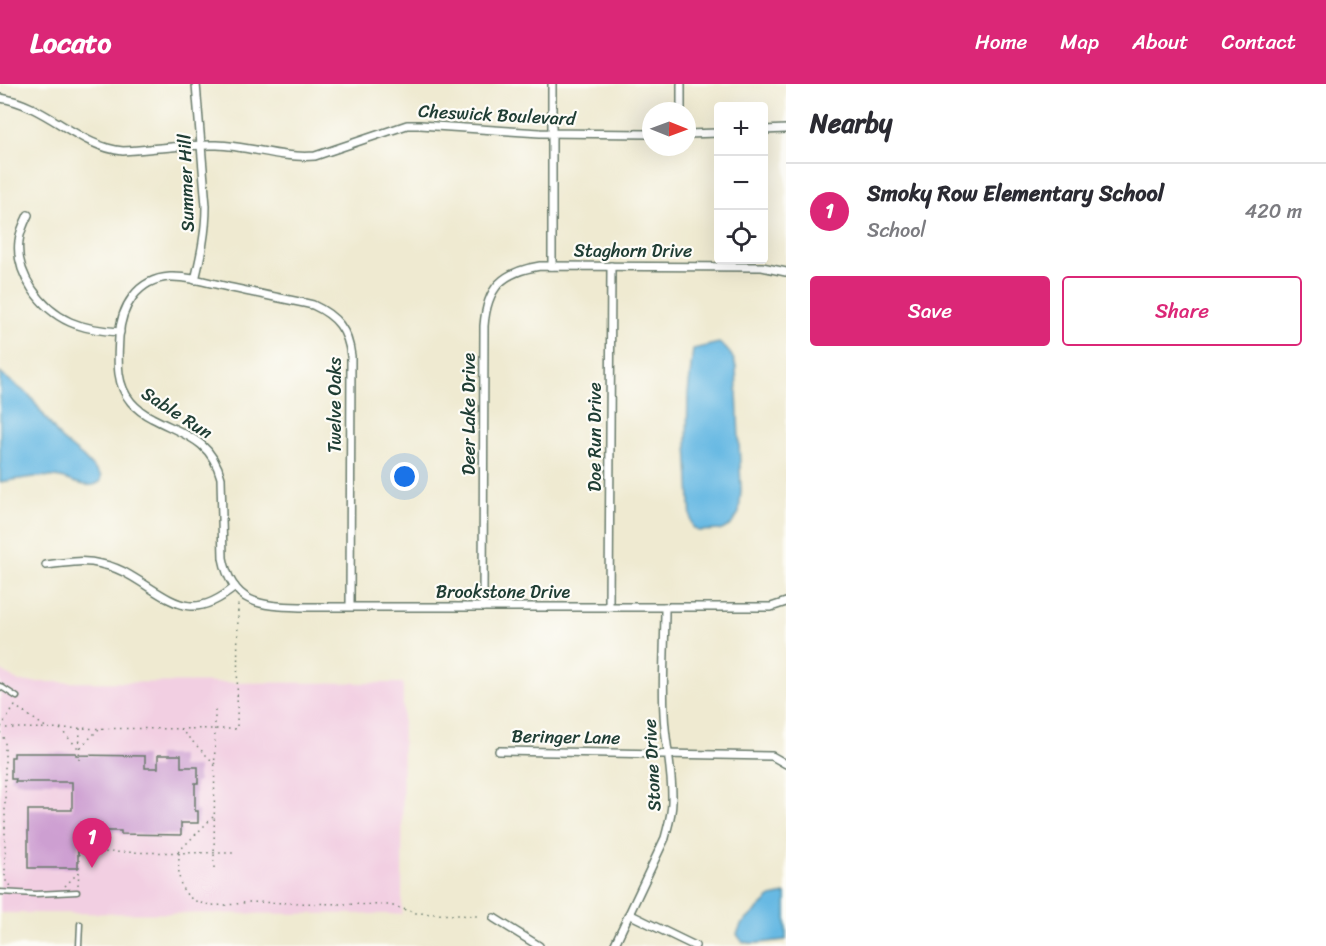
<!DOCTYPE html>
<meta charset="utf-8">
<style>
body{margin:0;font-family:Sriracha,sans-serif;background:#f2f2f3;color:#2b2b33}
.controls{position:absolute;right:18px;top:18px;display:grid;overflow:hidden;border-radius:6px;box-shadow:0 6px 24px #0002}
.controls button{width:54px;height:54px;display:grid;place-items:center;padding:0;border:0;border-bottom:2px solid #e1e1e2;background:#fff;color:#2b2b33;font:30px sans-serif}
.compass{position:absolute;left:642px;top:18px;width:54px;height:54px;border-radius:50%;background:#fff;box-shadow:0 6px 24px #0002;rotate:91deg}
.you{position:absolute;left:405px;top:393px;width:21px;height:21px;margin:-15px;border:4px solid #fff;border-radius:50%;background:#1a73e8;box-shadow:0 0 0 9px #1a73e833}
.badge{display:grid;place-items:center;width:39px;height:39px;border-radius:50%;background:#db2777;color:#fff;font-size:20px;font-weight:700}
.pin{position:absolute;translate:-50% -50px;filter:drop-shadow(0 2px 3px #0008)}
.pin::after{content:'';position:absolute;top:32px;width:21px;height:18px;background:inherit;clip-path:polygon(0 0,100% 0,50% 100%)}
.list{margin:0;padding:0;list-style:none}
h2{display:flex;justify-content:space-between;align-items:center;height:78px;margin:0;padding:0 24px;font-size:26px}
h2 small{font-size:20px;font-weight:400;color:#7c7c81}
.list li{display:grid;grid-template-columns:39px 1fr auto;gap:18px;align-items:center;box-sizing:border-box;height:96px;padding:0 24px;border-top:2px solid #e1e1e2}
.list b{display:block;font-size:22px;white-space:nowrap}
.list p{margin:0;font-size:20px;white-space:nowrap;color:#7c7c81}
.list em{font-size:20px;font-style:normal;color:#7c7c81}
.actions{display:flex;gap:12px;padding:18px 24px}
.actions a{flex:1;padding:14px 0;border:2px solid #db2777;border-radius:6px;text-align:center;font-size:21px;color:#db2777}
.actions .main{background:#db2777;color:#fff}
.icon{flex:none;width:33px;height:33px;fill:none;stroke:currentColor;stroke-width:2;stroke-linecap:round;stroke-linejoin:round}
.map{position:relative;flex:none;width:786px;height:862px;overflow:hidden}
header{display:flex;align-items:center;gap:36px;box-sizing:border-box;height:84px;padding:0 30px;background:#db2777;color:#fff}
header strong{font-size:28px}
nav{display:flex;gap:33px;margin-inline-start:auto;font-size:21px}
main{display:flex}
aside{flex:1;background:#fff}
.map>svg:first-child{display:block}
</style>
<header>
<strong>Locato</strong>
<nav><a>Home</a><a>Map</a><a>About</a><a>Contact</a></nav>
</header>
<main>
<div class="map">
<svg width="786" height="862" viewBox="0 0 786 862">
<rect width="100%" height="100%" fill="#fdfcf7"/>
<filter id="ink" filterUnits="userSpaceOnUse"><feTurbulence type="fractalNoise" baseFrequency=".0167" numOctaves="2"/><feDisplacementMap in="SourceGraphic" scale="12" xChannelSelector="R" yChannelSelector="G"/><feConvolveMatrix kernelMatrix="1 2 1 2 8 2 1 2 1" color-interpolation-filters="sRGB"/></filter>
<filter id="wash" filterUnits="userSpaceOnUse"><feTurbulence type="fractalNoise" baseFrequency=".008" numOctaves="4" result="noise"/><feDisplacementMap in="SourceGraphic" scale="24" xChannelSelector="R" yChannelSelector="G"/><feGaussianBlur stdDeviation="1.35" result="paint"/><feColorMatrix in="noise" values="0 0 0 0 0 0 0 0 0 0 0 0 0 0 0 0 0 1.4 0 .05"/><feComposite in="paint" operator="in"/></filter>
<g filter="url(#wash)">
<rect width="100%" height="100%" fill="#efead1"/>
<path fill="#f2cfe2" d="M 0,586 L 19,598 L 403,599 L 402,830 L 0,829 Z"/>
<g fill="#67b9e3" stroke="#437b8c" stroke-width="1.5">
<path d="M 719,259 C 728,265 734,272 736,283 L 741,406 L 739,429 L 731,441 L 722,446 L 698,447 L 693,443 L 691,437 L 687,359 L 688,310 L 693,265 Z"/>
<path d="M 0,289 L 30,312 L 61,355 L 83,373 L 101,392 L 101,397 C 90,407 74,397 61,394 C 39,390 22,395 0,398 Z"/>
<path d="M 786,810 L 786,856 C 774,856 755,862 744,858 C 740,856 739,854 737,850 L 741,841 L 771,813 L 780,811 Z"/>
</g>
<g id="blocks">
<path fill="#cd9fd1" d="M 14,669 L 76,669 L 76,671 L 145,672 L 145,684 L 158,684 L 158,671 L 181,671 L 181,683 L 198,683 L 198,699 L 195,699 L 195,727 L 198,727 L 198,739 L 181,739 L 181,751 L 121,750 L 121,747 L 82,747 L 82,751 L 78,751 L 78,784 L 28,784 L 28,726 L 72,726 L 72,698 L 15,698 L 16,695 L 11,695 L 11,673 L 14,673 Z"/>
</g>
</g>
<g filter="url(#ink)">
<use href="#blocks" fill-opacity="0" stroke="#687a6b" stroke-width="1.5"/>
<g fill="none" stroke-linecap="round" stroke-linejoin="round">
<defs>
<g id="lane">
<path d="M 0,602 L 17,613"/>
<path d="M 0,808 L 36,810 L 77,808"/>
<path d="M 79,862 L 80,840"/>
</g>
<g id="street">
<path d="M 0,14 C 45,20 79,63 123,67 C 154,65 188,60 217,61 C 250,62 282,75 315,72 L 407,41 L 420,41 L 540,49 L 651,50"/>
<path d="M 681,27 L 681,0"/>
<path d="M 764,46 L 786,45"/>
<path d="M 687,50 L 718,49"/>
<path d="M 28,131 C 24,139 20,147 19,157 C 15,190 41,225 70,238 C 86,245 103,247 120,248"/>
<path d="M 552,182 L 552,0"/>
<path d="M 195,196 C 201,171 206,148 206,122 L 196,0"/>
<path d="M 46,481 C 64,479 83,475 101,480 C 111,482 123,487 131,492 C 172,516 190,540 235,503"/>
<path d="M 350,523 L 351,272 C 348,246 337,232 313,221 C 286,215 259,210 232,204 C 213,200 190,192 170,193 C 137,195 121,223 119,253 C 118,275 115,299 131,318 C 137,325 144,330 152,334 C 184,351 211,355 221,394 L 223,474 C 232,520 260,522 300,523 L 771,523 L 786,518"/>
<path d="M 483,523 L 484,242 C 487,203 502,188 540,182 L 762,183 L 786,188"/>
<path d="M 609,523 L 611,182"/>
<path d="M 499,667 L 772,672 L 786,680"/>
<path d="M 629,830 L 695,862"/>
<path d="M 494,834 L 539,862"/>
<path d="M 614,862 L 665,754 C 668,742 672,730 672,718 C 673,688 665,659 664,630 C 662,594 665,559 665,523"/>
</g>
</defs>
<use href="#lane" stroke="#687a6b" stroke-width="7"/>
<use href="#street" stroke="#687a6b" stroke-width="10"/>
<g stroke="#687a6b" stroke-width="1.5" stroke-dasharray="1.5 4.5" stroke-linecap="butt">
<path d="M 1,643 L 15,622 L 47,644"/>
<path d="M 0,644 L 237,645 L 238,517"/>
<path d="M 60,645 L 79,665 L 99,645"/>
<path d="M 180,645 L 215,680"/>
<path d="M 0,648 L 5,657 L 5,796 L 11,802"/>
<path d="M 79,676 L 80,644"/>
<path d="M 178,768 L 213,733"/>
<path d="M 179,769 C 179,778 178,788 180,797 C 187,828 226,822 248,818 L 390,821 L 416,829 L 477,832"/>
<path d="M 214,784 L 215,625"/>
<path d="M 78,801 L 79,788"/>
<path d="M 65,802 L 79,788 L 79,768 L 236,769"/>
</g>
<use href="#lane" stroke="#fff" stroke-width="4"/>
<use href="#street" stroke="#fff" stroke-width="7"/>
</g>
</g>
<g text-anchor="middle" stroke-width="4.5" stroke-linejoin="round" paint-order="stroke">
<g font-size="18" fill="#1f3d34" stroke="#fdfcf7">
<text transform="translate(497 31) rotate(3)" y="6">Cheswick Boulevard</text>
<text transform="translate(186 99) rotate(-92)" y="6">Summer Hill</text>
<text x="633" y="173">Staghorn Drive</text>
<text transform="translate(335 321) rotate(-90)" y="6">Twelve Oaks</text>
<text transform="translate(177 329) rotate(33)" y="6">Sable Run</text>
<text transform="translate(469 330) rotate(-90)" y="6">Deer Lake Drive</text>
<text transform="translate(595 353) rotate(-90)" y="6">Doe Run Drive</text>
<text x="503" y="514">Brookstone Drive</text>
<text transform="translate(566 653) rotate(1)" y="6">Beringer Lane</text>
<text transform="translate(652 681) rotate(-93)" y="6">Stone Drive</text>
</g>
</g>
</svg>
<div class="controls">
<button>+</button>
<button>−</button>
<button><svg class="icon" aria-label="locate" viewBox="0 0 24 24"><circle cx="12" cy="12" r="6"/><path d="M12 2v4M12 18v4M2 12h4M18 12h4"/></svg></button>
</div>
<svg class="compass" viewBox="-18 -18 36 36"><path d="M0-13l5 13h-10z" fill="#e53935"/><path d="M0 13l5-13h-10z" fill="#7c7c81"/></svg>
<div class="you"></div>
<div class="pin badge" style="left:92px;top:784px">1</div>
</div>
<aside>
<h2>Nearby<small></small></h2>
<ul class="list">
<li><span class="badge">1</span><div><b>Smoky Row Elementary School</b><p>School</p></div><em>420 m</em></li>
</ul>
<div class="actions"><a class="main">Save</a><a>Share</a></div>
</aside>
</main>
